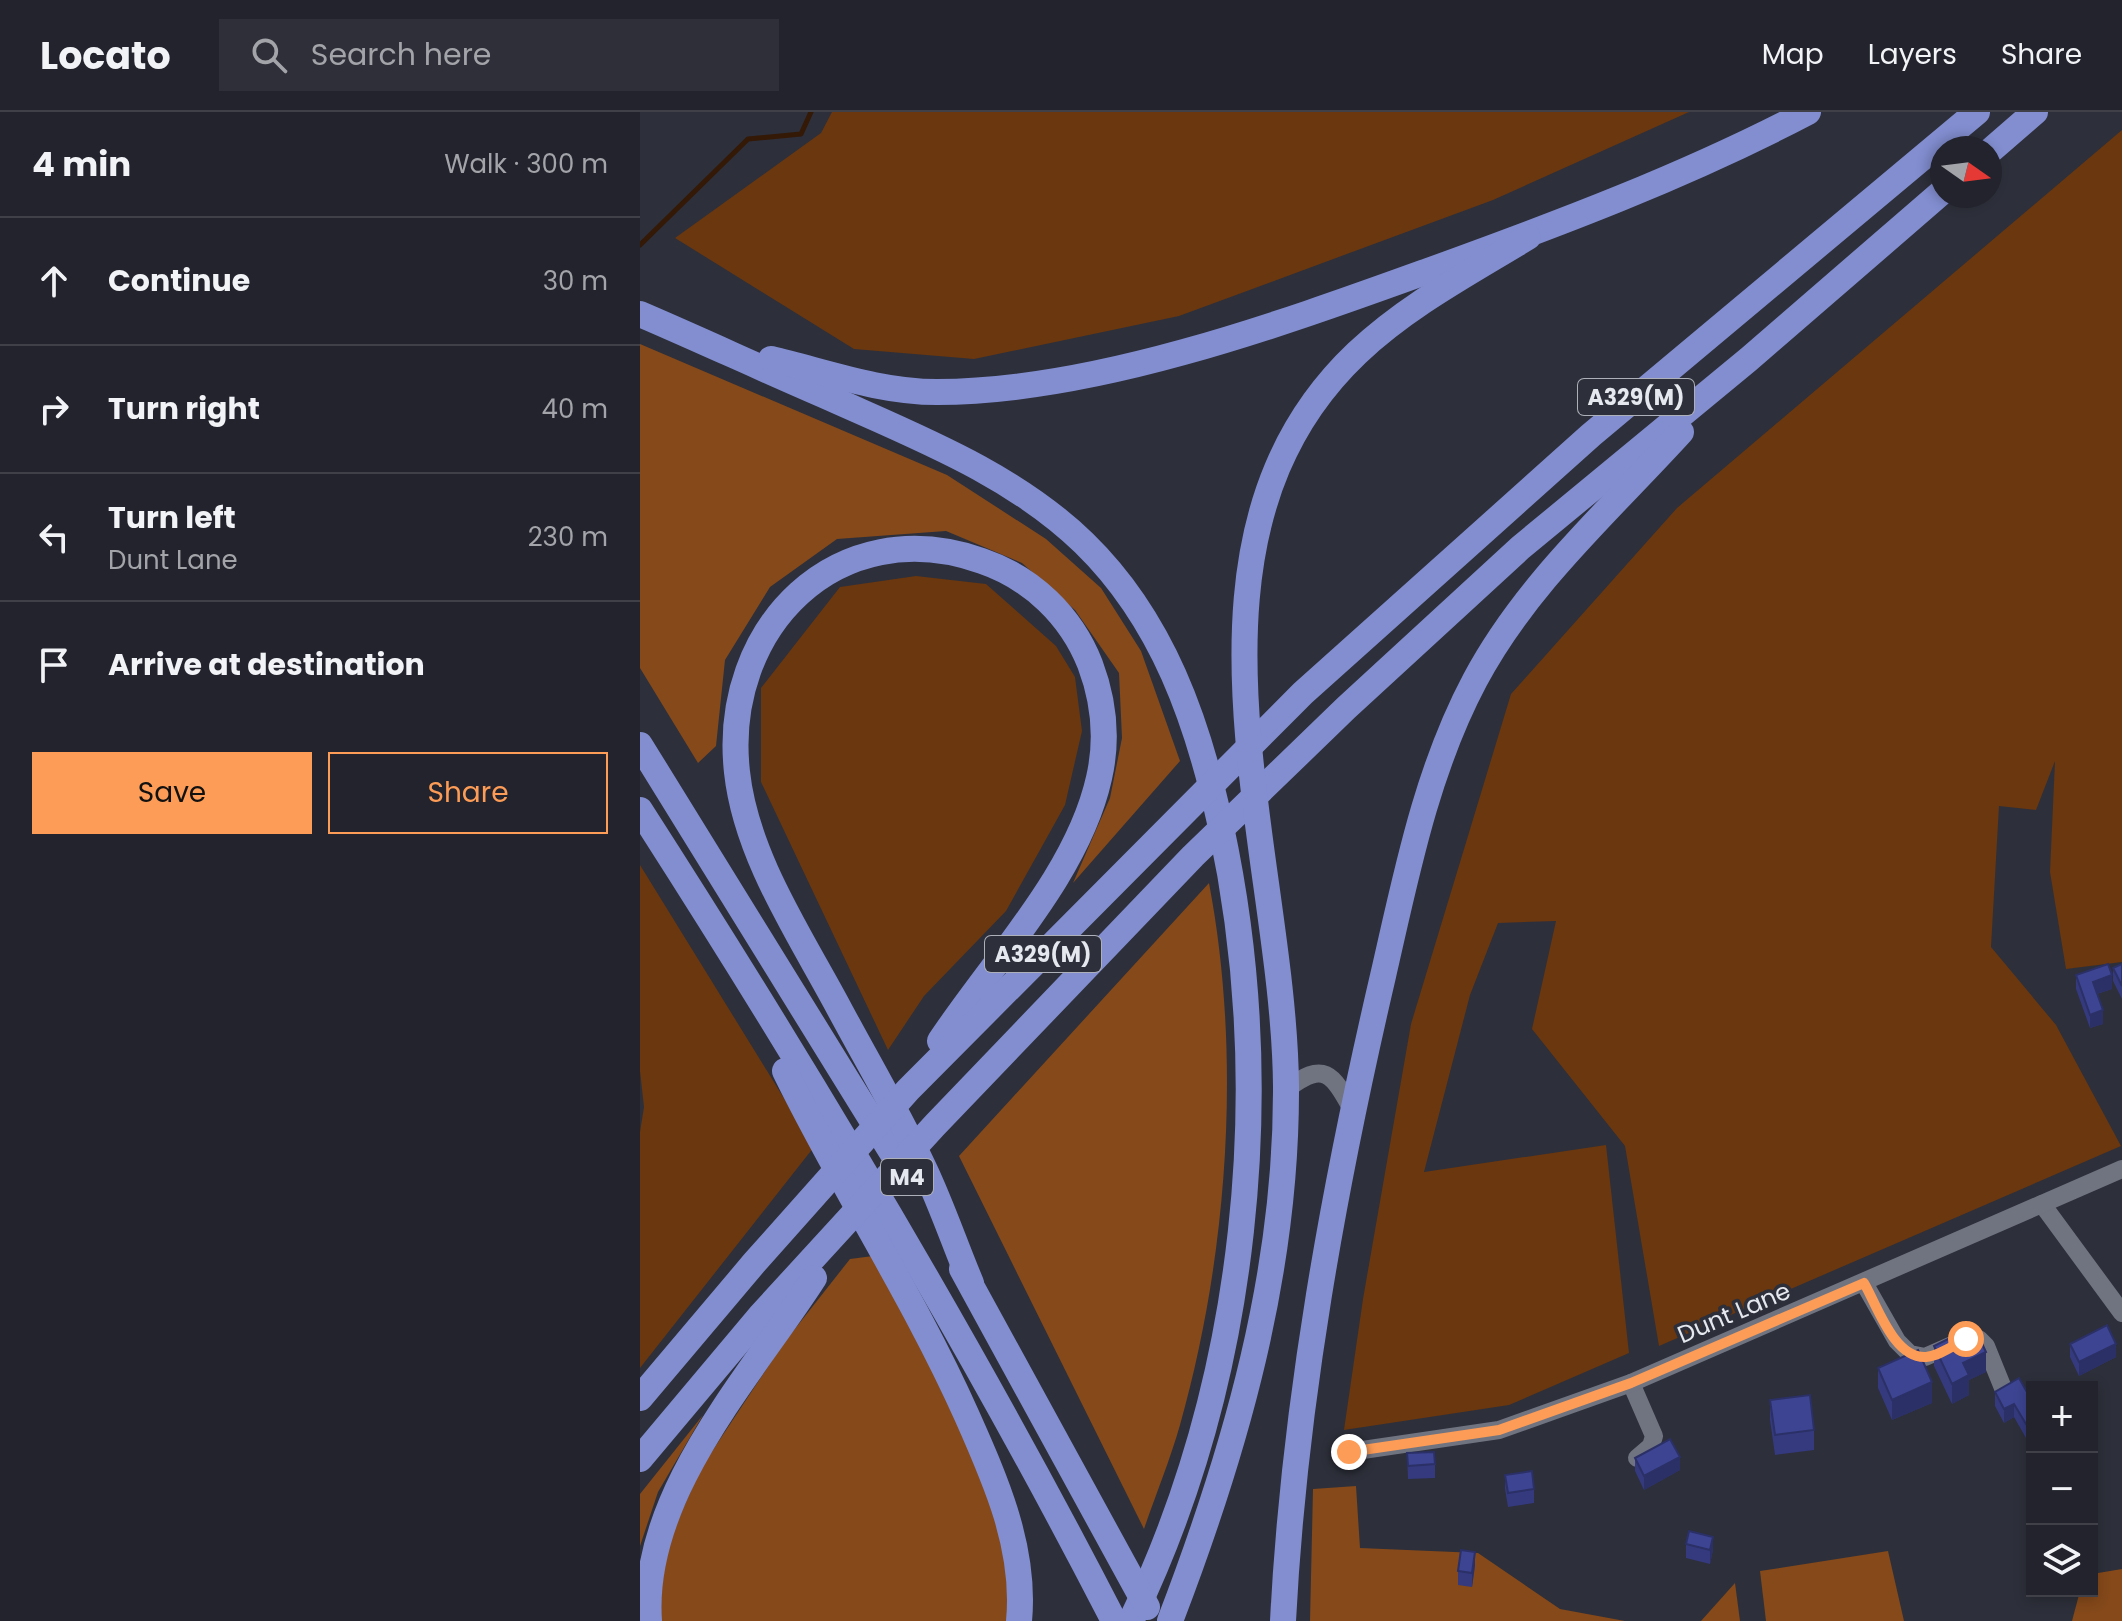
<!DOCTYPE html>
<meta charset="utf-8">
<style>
body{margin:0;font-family:Poppins,sans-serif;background:#2e2f38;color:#f1f3f6}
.controls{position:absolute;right:24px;bottom:24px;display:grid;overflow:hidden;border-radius:0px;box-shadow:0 4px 12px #0003}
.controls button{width:72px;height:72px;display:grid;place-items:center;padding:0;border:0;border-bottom:2px solid #3f4048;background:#22232c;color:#f1f3f6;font:40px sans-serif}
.compass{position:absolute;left:1290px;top:24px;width:72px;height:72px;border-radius:50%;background:#22232c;box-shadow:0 4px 12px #0003;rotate:104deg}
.stop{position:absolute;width:24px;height:24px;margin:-18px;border:6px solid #fd9c56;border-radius:50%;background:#fff}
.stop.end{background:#fd9c56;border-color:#fff;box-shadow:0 2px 8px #0008}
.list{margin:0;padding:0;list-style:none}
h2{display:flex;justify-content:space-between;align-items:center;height:104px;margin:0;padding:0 32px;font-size:34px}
h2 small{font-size:26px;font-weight:400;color:#a2a4a9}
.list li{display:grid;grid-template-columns:52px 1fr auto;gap:24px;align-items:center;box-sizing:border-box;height:128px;padding:0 32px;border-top:2px solid #3f4048}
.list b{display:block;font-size:30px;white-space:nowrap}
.list p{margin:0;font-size:26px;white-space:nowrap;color:#a2a4a9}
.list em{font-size:26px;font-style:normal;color:#a2a4a9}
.actions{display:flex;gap:16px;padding:24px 32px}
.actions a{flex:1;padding:18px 0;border:2px solid #fd9c56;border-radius:0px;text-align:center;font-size:28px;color:#fd9c56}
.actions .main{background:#fd9c56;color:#111}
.icon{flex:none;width:44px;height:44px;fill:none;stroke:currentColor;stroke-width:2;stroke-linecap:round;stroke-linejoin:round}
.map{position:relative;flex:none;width:1482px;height:1509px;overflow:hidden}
header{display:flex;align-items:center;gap:48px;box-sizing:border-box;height:112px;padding:0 40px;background:#22232c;border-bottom:2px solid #3f4048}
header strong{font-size:38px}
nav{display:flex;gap:44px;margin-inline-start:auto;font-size:28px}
.search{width:560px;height:72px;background:#2e2f38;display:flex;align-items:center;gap:20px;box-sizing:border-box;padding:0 28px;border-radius:0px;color:#a2a4a9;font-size:30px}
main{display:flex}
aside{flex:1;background:#22232c}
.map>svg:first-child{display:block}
</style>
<header>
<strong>Locato</strong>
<div class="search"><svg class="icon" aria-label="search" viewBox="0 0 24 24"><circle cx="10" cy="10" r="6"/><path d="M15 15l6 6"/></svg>Search here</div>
<nav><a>Map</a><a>Layers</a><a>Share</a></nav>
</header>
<main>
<aside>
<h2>4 min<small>Walk · 300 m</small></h2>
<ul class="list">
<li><svg class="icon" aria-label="ahead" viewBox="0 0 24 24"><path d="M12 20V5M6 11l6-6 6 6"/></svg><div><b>Continue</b></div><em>30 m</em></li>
<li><svg class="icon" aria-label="right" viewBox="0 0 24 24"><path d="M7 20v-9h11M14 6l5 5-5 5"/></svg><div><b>Turn right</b></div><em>40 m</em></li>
<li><svg class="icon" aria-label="left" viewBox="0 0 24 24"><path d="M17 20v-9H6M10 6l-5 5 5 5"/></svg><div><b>Turn left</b><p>Dunt Lane</p></div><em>230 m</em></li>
<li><svg class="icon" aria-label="arrive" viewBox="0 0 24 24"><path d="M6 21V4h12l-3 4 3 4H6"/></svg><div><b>Arrive at destination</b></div></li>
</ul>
<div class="actions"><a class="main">Save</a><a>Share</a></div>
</aside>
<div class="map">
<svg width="1482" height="1509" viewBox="0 0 1482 1509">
<rect width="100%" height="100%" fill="#2d2f3a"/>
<g fill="#6a370f">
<path d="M 192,0 L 1049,0 L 853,88 L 539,204 L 334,247 L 214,237 L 35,126 L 181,21 Z"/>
<path d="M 1482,18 L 1482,850 L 1426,857 L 1410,760 L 1415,649 L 1396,698 L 1359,694 L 1351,835 L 1416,913 L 1481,1034 L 1019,1234 L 985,1034 L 892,917 L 916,809 L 858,811 L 830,883 L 784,1060 L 966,1033 L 989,1241 L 869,1293 L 704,1318 L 723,1187 L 771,912 L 871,582 L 1037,396 Z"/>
<path d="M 276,464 L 346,472 L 416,534 L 435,565 L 442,619 L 425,693 L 366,799 L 284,884 L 248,938 L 121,670 L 121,576 L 200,475 Z"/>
<path d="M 0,753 L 174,1035 L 0,1256 L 0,1020 L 4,995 L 0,959 Z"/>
</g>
<g fill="#85491a">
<path d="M 0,232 L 307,363 L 406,427 L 461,476 L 501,539 L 540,649 L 433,771 L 470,686 L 482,626 L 479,561 L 435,498 L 382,451 L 306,419 L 197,427 L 130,475 L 85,548 L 76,634 L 58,651 L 0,556 Z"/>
<path d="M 569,771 C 602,944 588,1143 540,1313 C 530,1348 516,1382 504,1417 L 319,1044 Z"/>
<path d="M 233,1144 L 303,1274 L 362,1398 L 371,1509 L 15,1509 L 15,1460 L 61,1356 L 143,1232 L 210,1147 Z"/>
<path d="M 63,1303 L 18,1380 L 0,1434 L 0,1382 Z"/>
<path d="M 716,1374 L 720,1436 L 838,1441 L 920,1497 L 985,1509 L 670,1509 L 673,1377 Z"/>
<path d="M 1248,1439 L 1264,1509 L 1126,1509 L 1120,1459 Z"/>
<path d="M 1482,1457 L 1482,1509 L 1432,1509 L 1440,1479 L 1452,1479 L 1452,1462 Z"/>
<path d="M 1095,1471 L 1100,1509 L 1061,1509 Z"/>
</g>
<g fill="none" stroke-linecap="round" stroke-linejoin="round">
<path stroke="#331906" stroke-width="5" d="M 0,133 L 108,27 L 161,22 L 171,0"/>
<g stroke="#707380" stroke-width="18">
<path d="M 646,978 C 684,948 692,961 713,999"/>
<path d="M 1402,1092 L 1482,1201"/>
<path d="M 1224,1171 L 1257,1229 L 1270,1242 L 1285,1245 L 1326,1227 L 1339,1227 L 1346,1234 L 1365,1281"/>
<path d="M 991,1271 L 1014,1324 L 1011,1334 L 997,1346"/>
<path d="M 709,1340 L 859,1318 L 991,1271 L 1482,1057"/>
</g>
<g stroke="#828ed0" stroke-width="26">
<path d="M 1350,39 L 1395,0"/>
<path d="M 0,202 C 63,229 125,258 188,285 C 277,325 373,362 444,431 C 523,508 558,610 581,715 C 637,977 608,1267 491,1509"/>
<path d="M 131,247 C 186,260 240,280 297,280 C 454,280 641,212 788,159 C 918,112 1046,64 1168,0"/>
<path d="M 0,633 L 267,1065"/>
<path d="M 0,698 C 169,961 331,1231 474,1509"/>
<path d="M 300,929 C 354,848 438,761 459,666 C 468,627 464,589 450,552 C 431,504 392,466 342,449 C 197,398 81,516 97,660 C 106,745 162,826 201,900 C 229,952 259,1003 284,1056 C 302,1094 315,1133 331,1171"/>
<path d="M 145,959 C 202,1076 274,1185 327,1304 C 356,1369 386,1437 379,1509"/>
<path d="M 322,1157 L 507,1495"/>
<path d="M 0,1286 L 114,1151 L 268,978 L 663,581 L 951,323 L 1337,0"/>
<path d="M 0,1347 L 120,1204 L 295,1013 L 553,744 L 706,596 L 880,436 L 1109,247 L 1302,80"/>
<path d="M 9,1509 C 0,1383 111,1264 174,1166"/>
<path d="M 530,1509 C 596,1337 647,1160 646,974 C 644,738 517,431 717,241 C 768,193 829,161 888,125"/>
<path d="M 643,1509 C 654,1293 694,1074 743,864 C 766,764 786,660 835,568 C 886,472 969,399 1041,320"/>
</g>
</g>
<g fill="#343a7d">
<path d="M 1482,852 L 1482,887 L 1473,869 L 1473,856 Z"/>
<path d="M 1436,863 L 1472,877 L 1457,882 L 1463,912 L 1450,916 L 1436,877 Z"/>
<path d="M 1430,1232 L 1476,1245 L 1439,1264 L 1430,1245 Z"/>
<path d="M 1294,1234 L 1346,1260 L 1329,1268 L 1329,1283 L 1312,1292 L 1294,1254 Z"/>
<path d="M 1238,1256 L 1292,1291 L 1252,1308 L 1238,1276 Z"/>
<path d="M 1355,1280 L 1392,1289 L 1392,1322 L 1386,1326 L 1374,1305 L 1364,1311 L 1355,1294 Z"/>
<path d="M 1130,1288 L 1174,1318 L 1174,1338 L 1135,1343 L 1130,1308 Z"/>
<path d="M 767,1341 L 795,1352 L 795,1366 L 768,1367 Z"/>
<path d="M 995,1346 L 1040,1358 L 1004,1378 L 995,1359 Z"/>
<path d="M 865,1363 L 894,1377 L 894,1391 L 868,1395 L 865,1377 Z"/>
<path d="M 1046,1432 L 1073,1438 L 1070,1452 L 1046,1446 Z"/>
<path d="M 835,1453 L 832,1475 L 818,1473 L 818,1459 Z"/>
</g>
<g fill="#2b3066">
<path d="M 1472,863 L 1472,877 L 1453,883 L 1453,870 Z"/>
<path d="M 1463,898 L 1463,912 L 1450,916 L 1450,903 Z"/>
<path d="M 1476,1232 L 1476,1245 L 1439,1264 L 1439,1250 Z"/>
<path d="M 1346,1240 L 1346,1260 L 1329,1268 L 1329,1283 L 1312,1292 L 1312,1272 L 1323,1251 Z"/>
<path d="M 1292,1270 L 1292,1291 L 1252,1308 L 1252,1288 Z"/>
<path d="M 1374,1292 L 1374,1305 L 1364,1311 L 1364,1297 Z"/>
<path d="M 1392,1309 L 1392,1322 L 1386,1326 L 1386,1312 Z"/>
<path d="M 1040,1345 L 1040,1358 L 1004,1378 L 1004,1364 Z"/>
<path d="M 1073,1425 L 1073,1438 L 1070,1452 L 1070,1438 Z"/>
<path d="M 835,1440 L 835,1453 L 832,1475 L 832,1461 Z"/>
</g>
<g fill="#3d4491" stroke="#2b3066" stroke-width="2">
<path d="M 1468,852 L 1472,863 L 1453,870 L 1463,898 L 1450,903 L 1436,863 Z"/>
<path d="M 1482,852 L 1482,874 L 1473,856 Z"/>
<path d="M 1467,1213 L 1476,1232 L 1439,1250 L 1430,1232 Z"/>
<path d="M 1334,1214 L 1346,1240 L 1323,1251 L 1329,1263 L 1312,1272 L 1294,1234 Z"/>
<path d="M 1278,1238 L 1292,1270 L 1252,1288 L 1238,1256 Z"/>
<path d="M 1379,1266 L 1392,1289 L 1392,1309 L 1386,1312 L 1374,1292 L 1364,1297 L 1355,1280 Z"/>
<path d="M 1170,1283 L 1174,1318 L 1135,1323 L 1130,1288 Z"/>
<path d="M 1030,1327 L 1040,1345 L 1004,1364 L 995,1346 Z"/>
<path d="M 794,1340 L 795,1352 L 768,1354 L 767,1341 Z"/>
<path d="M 892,1359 L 894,1377 L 868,1381 L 865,1363 Z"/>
<path d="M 1049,1419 L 1073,1425 L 1070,1438 L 1046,1432 Z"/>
<path d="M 821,1438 L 835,1440 L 832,1461 L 818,1459 Z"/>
</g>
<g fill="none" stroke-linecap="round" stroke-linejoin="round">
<path stroke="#fd9c56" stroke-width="10" d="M 709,1340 L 859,1318 L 991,1271 L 1224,1171 C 1237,1193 1254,1247 1286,1245 C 1299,1244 1314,1233 1326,1227"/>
</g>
<g text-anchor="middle" stroke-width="7" stroke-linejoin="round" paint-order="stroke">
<g fill="#2d2f3a" stroke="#aeb0b9" stroke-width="2">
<rect x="938" y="267" width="116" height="36" rx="6"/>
<rect x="345" y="824" width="116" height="36" rx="6"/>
<rect x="241" y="1047" width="52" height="36" rx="6"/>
</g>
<g font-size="22" font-weight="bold" fill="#e6e8ef">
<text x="996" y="293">A329(M)</text>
<text x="403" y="850">A329(M)</text>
<text x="267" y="1073">M4</text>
</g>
<g font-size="24" fill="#e6e8ef" stroke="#2d2f3a">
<text transform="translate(1094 1201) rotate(-23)" y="8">Dunt Lane</text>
</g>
</g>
</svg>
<div class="controls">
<button>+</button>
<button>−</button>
<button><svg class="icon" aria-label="layers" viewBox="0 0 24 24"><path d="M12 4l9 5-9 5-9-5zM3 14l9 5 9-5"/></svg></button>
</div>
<svg class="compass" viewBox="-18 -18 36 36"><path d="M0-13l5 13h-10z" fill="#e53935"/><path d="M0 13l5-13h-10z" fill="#a2a4a9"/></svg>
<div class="stop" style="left:1326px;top:1227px"></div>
<div class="stop end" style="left:709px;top:1340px"></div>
</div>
</main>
